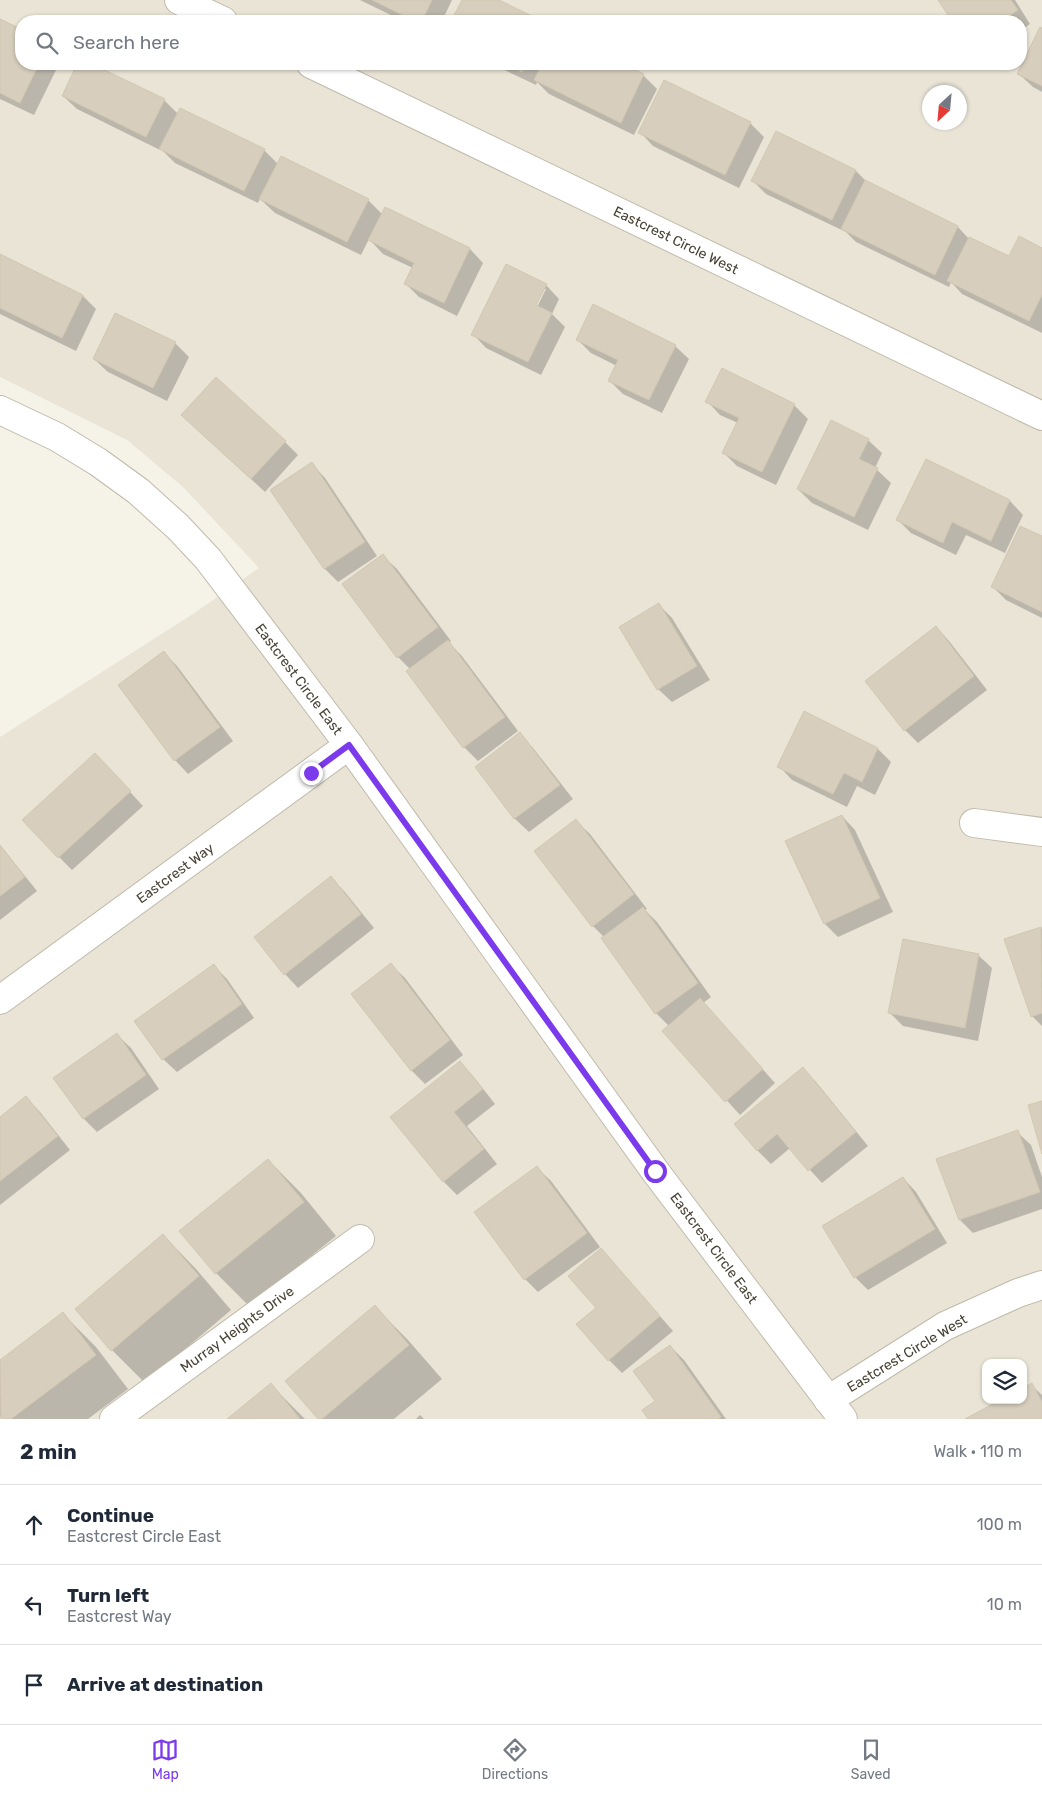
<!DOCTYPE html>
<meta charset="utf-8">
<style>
body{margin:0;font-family:Rubik,sans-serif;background:#f2f2f3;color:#1f2937}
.controls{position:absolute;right:15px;bottom:15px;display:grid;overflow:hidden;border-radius:10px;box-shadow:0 1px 4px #0004}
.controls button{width:45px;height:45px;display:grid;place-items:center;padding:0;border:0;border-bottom:1px solid #e0e1e3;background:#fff;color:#1f2937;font:25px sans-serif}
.compass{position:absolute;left:922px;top:85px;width:45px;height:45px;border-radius:50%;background:#fff;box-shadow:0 1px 4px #0004;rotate:206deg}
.stop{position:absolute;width:15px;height:15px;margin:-11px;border:4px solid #7c3aed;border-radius:50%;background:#fff}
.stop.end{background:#7c3aed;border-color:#fff;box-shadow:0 1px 5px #0008}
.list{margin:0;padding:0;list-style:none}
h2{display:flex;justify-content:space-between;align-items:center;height:65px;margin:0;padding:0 20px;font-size:21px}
h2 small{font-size:16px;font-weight:400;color:#747a83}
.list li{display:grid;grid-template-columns:32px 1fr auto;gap:15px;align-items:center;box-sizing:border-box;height:80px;padding:0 20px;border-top:1px solid #e0e1e3}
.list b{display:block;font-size:19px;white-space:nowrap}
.list p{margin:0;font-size:16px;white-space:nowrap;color:#747a83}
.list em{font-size:16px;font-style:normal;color:#747a83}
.icon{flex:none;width:28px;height:28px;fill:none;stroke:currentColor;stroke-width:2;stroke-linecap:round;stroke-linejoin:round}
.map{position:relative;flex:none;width:1042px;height:1419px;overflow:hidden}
.search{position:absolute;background:#fff;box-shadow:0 1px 4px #0004;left:15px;right:15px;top:15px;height:55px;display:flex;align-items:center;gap:12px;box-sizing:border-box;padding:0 18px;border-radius:20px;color:#747a83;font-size:19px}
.sheet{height:305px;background:#fff}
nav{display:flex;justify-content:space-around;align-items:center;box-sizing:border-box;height:70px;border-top:1px solid #e0e1e3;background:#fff;font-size:14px;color:#747a83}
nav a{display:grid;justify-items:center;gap:2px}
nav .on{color:#7c3aed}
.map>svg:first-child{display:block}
</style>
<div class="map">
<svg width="1042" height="1419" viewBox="0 0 1042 1419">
<rect width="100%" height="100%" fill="#f5f2e8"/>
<path fill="#e9e4d6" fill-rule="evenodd" d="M 0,0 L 1042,0 L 1042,1419 L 0,1419 L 0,737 L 193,614 L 259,568 L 183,487 L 127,440 L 0,377 ZM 21,21 L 1021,21 L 1021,64 L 21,64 ZM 930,92 L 960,92 L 960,122 L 930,122 ZM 986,1363 L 1023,1363 L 1023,1400 L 986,1400 Z"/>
<g fill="#0003" fill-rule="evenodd">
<path d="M 360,0 L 452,0 L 442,21 L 403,21 Z"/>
<path d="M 463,0 L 496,0 L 539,21 L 453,21 Z"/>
<path d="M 940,0 L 1015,0 L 1030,24 L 1021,30 L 1021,21 L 953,21 Z"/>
<path d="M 0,20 L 21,31 L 21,64 L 59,64 L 34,115 L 0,99 Z"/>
<path d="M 1042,30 L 1042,92 L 1033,87 L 1019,74 Z"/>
<path d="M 79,64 L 89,64 L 164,100 L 178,114 L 264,150 L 278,164 L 368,200 L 382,214 L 385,208 L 470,249 L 483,263 L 457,316 L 419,297 L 406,284 L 413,268 L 383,254 L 369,239 L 361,255 L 275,213 L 260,199 L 258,203 L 175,163 L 161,149 L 160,150 L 77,109 L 63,96 Z"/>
<path d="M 492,64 L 620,64 L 643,75 L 657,89 L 634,135 L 549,94 L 537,82 L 536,85 Z"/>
<path d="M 750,123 L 764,137 L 739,188 L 653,146 L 640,132 Z"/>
<path d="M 856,171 L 869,184 L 958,227 L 969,239 L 1010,258 L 1042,249 L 1042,333 L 962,294 L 951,282 L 949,287 L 856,242 L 846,232 L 766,194 L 753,181 Z"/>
<path d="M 0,255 L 83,296 L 96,309 L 76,351 L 0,314 Z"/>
<path d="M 546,285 L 559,299 L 552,314 L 565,327 L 541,375 L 486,348 L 473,334 ZM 543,289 L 546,289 L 535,311 L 532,310 Z"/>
<path d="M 578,340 L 675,346 L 689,359 L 662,413 L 623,394 L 610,381 L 617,366 L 591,353 Z"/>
<path d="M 175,343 L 189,357 L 167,401 L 108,372 L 94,359 Z"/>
<path d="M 707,401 L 794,405 L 808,419 L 776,485 L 737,466 L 724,453 L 738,423 L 720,415 Z"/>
<path d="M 196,428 L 285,442 L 298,455 L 265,492 Z"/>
<path d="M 868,440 L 882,453 L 875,468 L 891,483 L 868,530 L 812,503 L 798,489 Z"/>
<path d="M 926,461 L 1010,501 L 1023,515 L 1005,553 L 966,535 L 956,555 L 911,533 L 898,520 Z"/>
<path d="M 312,464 L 325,478 L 377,556 L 338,582 L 325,569 Z"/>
<path d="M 1042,538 L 1042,618 L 1006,600 L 992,586 Z"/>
<path d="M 383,556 L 397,569 L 451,641 L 449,643 L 461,655 L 518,731 L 478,761 L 464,747 L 408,671 L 410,669 L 398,657 Z"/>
<path d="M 659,605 L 672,618 L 710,680 L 672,702 L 658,689 Z"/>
<path d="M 936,627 L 949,641 L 987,690 L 918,743 L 905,730 Z"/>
<path d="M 164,653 L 177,666 L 233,741 L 188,774 L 175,760 Z"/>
<path d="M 520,734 L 533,748 L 573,799 L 529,832 L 515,819 L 476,767 Z"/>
<path d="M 878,749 L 891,762 L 875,795 L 857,786 L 847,807 L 792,780 L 779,766 Z"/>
<path d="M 108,768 L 143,806 L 72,870 L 59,857 Z"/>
<path d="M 842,816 L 855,830 L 893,912 L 838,937 L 825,924 L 787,842 Z"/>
<path d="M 576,821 L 590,834 L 647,909 L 645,910 L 657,922 L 711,997 L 703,1003 L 775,1083 L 740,1115 L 664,1031 L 669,1026 L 656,1013 L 602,938 L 604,937 L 593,926 Z"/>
<path d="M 0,845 L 37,891 L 0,920 Z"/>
<path d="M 331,878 L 344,891 L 374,928 L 298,988 L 285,974 L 255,937 Z"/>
<path d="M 1041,928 L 1042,929 L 1042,1026 L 1032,1016 Z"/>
<path d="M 978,955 L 992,968 L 978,1041 L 903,1026 L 890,1013 Z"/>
<path d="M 391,965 L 405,978 L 463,1055 L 425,1084 L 411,1070 Z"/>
<path d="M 214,966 L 227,979 L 254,1018 L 177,1072 L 163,1059 Z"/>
<path d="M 117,1035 L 131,1048 L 159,1089 L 97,1132 L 83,1118 Z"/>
<path d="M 460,1063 L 473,1076 L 495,1104 L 467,1126 L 497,1164 L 457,1195 L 444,1182 Z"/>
<path d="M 803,1069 L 816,1082 L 868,1146 L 822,1183 L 790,1148 L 771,1164 L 757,1150 Z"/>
<path d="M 26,1098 L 40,1112 L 70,1150 L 0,1205 L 0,1119 Z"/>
<path d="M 1017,1132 L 1031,1145 L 1042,1177 L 1042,1209 L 973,1233 L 960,1220 Z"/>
<path d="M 268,1160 L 301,1193 L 336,1236 L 249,1306 L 216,1273 Z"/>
<path d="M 537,1168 L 551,1181 L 600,1247 L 538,1292 L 525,1279 Z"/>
<path d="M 903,1178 L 916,1192 L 947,1243 L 868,1290 L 855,1277 Z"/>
<path d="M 163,1235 L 196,1269 L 231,1310 L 145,1383 L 112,1350 Z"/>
<path d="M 601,1249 L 673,1331 L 622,1373 L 609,1360 L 597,1308 Z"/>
<path d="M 375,1307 L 408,1340 L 442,1379 L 394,1419 L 319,1419 Z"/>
<path d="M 63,1314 L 96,1347 L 128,1389 L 88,1419 L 2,1419 L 0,1416 L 0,1362 Z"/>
<path d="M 670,1346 L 684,1360 L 726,1419 L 650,1419 L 656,1401 Z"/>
<path d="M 271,1385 L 305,1419 L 229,1419 Z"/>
<path d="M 1031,1385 L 1042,1395 L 1042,1419 L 968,1419 L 1023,1400 Z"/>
<path d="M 420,1415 L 424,1419 L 416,1419 Z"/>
</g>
<g fill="#d7cebd" stroke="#d2c7b0">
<path d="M 372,0 L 432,0 L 422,21 L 415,21 Z"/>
<path d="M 462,0 L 499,0 L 542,21 L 451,21 Z"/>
<path d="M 938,0 L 1011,0 L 1018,10 L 1001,21 L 952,21 Z"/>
<path d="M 0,19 L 21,29 L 21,64 L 39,64 L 20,103 L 0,93 Z"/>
<path d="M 1040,27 L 1042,28 L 1042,86 L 1017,74 Z"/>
<path d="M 77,64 L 92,64 L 165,99 L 146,137 L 62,96 Z"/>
<path d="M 504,64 L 526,64 L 522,72 Z"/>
<path d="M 542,64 L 623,64 L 644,74 L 621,123 L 534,80 Z"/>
<path d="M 664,80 L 751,122 L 725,175 L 638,133 Z"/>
<path d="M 180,108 L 265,149 L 244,191 L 159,149 Z"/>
<path d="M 776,131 L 856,170 L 832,220 L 751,181 Z"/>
<path d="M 281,156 L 369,199 L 347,242 L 259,199 Z"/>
<path d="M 865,180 L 958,226 L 935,275 L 841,229 Z"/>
<path d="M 385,207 L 470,248 L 444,303 L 404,284 L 414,263 L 368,240 Z"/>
<path d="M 1019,236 L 1042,248 L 1042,295 L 1029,321 L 947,281 L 969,237 L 1009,256 Z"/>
<path d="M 0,254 L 83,295 L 62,338 L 0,308 Z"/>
<path d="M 506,264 L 547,284 L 536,305 L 552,313 L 528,362 L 471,335 Z"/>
<path d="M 593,304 L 676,345 L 649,400 L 608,381 L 618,360 L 576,340 Z"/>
<path d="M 115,313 L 176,342 L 153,388 L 93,359 Z"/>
<path d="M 722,368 L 795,404 L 762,472 L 722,453 L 739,418 L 705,402 Z"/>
<path d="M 216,377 L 286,441 L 251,479 L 181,415 Z"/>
<path d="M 831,420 L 869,439 L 859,459 L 878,468 L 854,517 L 797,489 Z"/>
<path d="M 926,459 L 1010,500 L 991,541 L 952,522 L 943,543 L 896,520 Z"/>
<path d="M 312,462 L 365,542 L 324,569 L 270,490 Z"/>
<path d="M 1020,526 L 1042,536 L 1042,612 L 991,587 Z"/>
<path d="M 383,554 L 438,627 L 397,658 L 342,584 Z"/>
<path d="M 659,603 L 697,666 L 657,690 L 619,627 Z"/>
<path d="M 936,626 L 974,676 L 904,731 L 865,681 Z"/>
<path d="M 448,640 L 505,717 L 463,748 L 406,671 Z"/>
<path d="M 164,651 L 220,727 L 174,761 L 118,685 Z"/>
<path d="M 804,711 L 878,748 L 862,782 L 844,773 L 833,794 L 777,767 Z"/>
<path d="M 520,732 L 560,785 L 514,819 L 475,767 Z"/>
<path d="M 95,753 L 131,791 L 58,858 L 22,820 Z"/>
<path d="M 842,815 L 880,898 L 824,924 L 785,841 Z"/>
<path d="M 576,819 L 634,894 L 592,927 L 534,851 Z"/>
<path d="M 0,845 L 25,877 L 0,896 Z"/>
<path d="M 331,876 L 361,914 L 284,975 L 254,937 Z"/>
<path d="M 643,907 L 698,983 L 655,1014 L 601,938 Z"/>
<path d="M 1041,927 L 1042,1013 L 1031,1017 L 1004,939 Z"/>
<path d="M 903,939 L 979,954 L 965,1028 L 888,1013 Z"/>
<path d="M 391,963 L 450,1040 L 411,1071 L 351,994 Z"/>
<path d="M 214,964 L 242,1004 L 162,1060 L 134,1021 Z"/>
<path d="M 700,998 L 763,1069 L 725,1102 L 662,1031 Z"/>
<path d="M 117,1033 L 146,1075 L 83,1119 L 53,1078 Z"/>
<path d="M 460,1061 L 483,1089 L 454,1112 L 484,1149 L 443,1182 L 390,1117 Z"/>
<path d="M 803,1067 L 856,1132 L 808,1171 L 777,1134 L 757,1151 L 734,1124 Z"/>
<path d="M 26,1096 L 58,1136 L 0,1181 L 0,1117 Z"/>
<path d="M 1042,1101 L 1042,1154 L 1028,1105 Z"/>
<path d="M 1018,1130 L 1040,1192 L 959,1220 L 936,1159 Z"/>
<path d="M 268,1159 L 304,1202 L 215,1274 L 179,1231 Z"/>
<path d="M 537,1166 L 587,1233 L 524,1280 L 474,1212 Z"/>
<path d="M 903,1177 L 935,1229 L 854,1278 L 822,1226 Z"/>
<path d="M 163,1234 L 199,1276 L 111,1351 L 75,1309 Z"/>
<path d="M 601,1248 L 660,1316 L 608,1361 L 576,1324 L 596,1308 L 568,1276 Z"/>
<path d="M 375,1305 L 409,1345 L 322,1419 L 318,1419 L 285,1381 Z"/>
<path d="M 63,1312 L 96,1355 L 11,1419 L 1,1419 L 0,1360 Z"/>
<path d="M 670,1345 L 721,1417 L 718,1419 L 648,1419 L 642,1410 L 655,1401 L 633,1371 Z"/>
<path d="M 271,1383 L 300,1419 L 227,1419 Z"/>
<path d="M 1032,1383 L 1042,1402 L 1042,1419 L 965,1419 L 1000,1400 L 1023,1400 L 1023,1388 Z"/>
</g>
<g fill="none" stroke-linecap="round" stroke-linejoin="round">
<defs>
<g id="minor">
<path d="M 179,0 L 223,21"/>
<path d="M 311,64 L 1042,416"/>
<path d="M 0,410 L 57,437 L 98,462 L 138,491 L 178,527 L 208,559 L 349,745 L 655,1171 L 843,1419"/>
<path d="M 974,823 L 1042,832"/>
<path d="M 0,1000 L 349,745"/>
<path d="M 828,1400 L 945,1326 L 1018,1293 L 1042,1285"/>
<path d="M 114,1419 L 360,1239"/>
</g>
</defs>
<use href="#minor" stroke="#c1baaa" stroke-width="30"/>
<use href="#minor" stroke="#fff" stroke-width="28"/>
</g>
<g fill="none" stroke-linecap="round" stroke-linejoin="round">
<path stroke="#7c3aed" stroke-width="6" d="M 311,773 L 349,745 L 655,1171"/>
</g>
<g text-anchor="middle" stroke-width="4.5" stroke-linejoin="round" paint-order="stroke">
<g font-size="14" fill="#494336" stroke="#fff">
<text transform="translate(676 240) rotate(26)" y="5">Eastcrest Circle West</text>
<text transform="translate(299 679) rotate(53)" y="5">Eastcrest Circle East</text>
<text transform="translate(175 873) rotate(-36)" y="5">Eastcrest Way</text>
<text transform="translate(714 1248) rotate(53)" y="5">Eastcrest Circle East</text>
<text transform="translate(237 1329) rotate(-36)" y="5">Murray Heights Drive</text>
<text transform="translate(907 1353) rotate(-31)" y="5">Eastcrest Circle West</text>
</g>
</g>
</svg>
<div class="controls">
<button><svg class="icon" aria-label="layers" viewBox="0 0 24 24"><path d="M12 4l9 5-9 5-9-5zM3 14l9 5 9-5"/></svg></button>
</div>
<svg class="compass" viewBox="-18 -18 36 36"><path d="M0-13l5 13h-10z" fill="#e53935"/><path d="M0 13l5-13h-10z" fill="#747a83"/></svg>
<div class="stop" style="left:655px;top:1171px"></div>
<div class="stop end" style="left:311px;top:773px"></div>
<div class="search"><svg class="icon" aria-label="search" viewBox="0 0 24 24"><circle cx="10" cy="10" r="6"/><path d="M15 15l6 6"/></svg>Search here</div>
</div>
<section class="sheet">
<h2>2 min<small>Walk · 110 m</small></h2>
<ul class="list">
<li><svg class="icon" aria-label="ahead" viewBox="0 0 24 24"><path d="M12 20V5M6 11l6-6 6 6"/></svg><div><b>Continue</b><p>Eastcrest Circle East</p></div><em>100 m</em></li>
<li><svg class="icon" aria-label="left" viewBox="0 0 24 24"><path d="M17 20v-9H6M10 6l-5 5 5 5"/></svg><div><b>Turn left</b><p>Eastcrest Way</p></div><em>10 m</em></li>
<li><svg class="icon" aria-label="arrive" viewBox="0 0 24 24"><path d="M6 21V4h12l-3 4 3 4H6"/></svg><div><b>Arrive at destination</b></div></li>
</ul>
</section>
<nav>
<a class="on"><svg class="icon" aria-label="map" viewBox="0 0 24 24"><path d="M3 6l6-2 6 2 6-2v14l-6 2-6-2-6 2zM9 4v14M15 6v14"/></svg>Map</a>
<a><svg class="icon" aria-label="directions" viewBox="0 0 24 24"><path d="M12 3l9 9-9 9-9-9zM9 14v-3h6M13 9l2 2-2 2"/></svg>Directions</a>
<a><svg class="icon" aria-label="saved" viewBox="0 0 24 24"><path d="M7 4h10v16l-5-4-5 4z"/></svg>Saved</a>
</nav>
